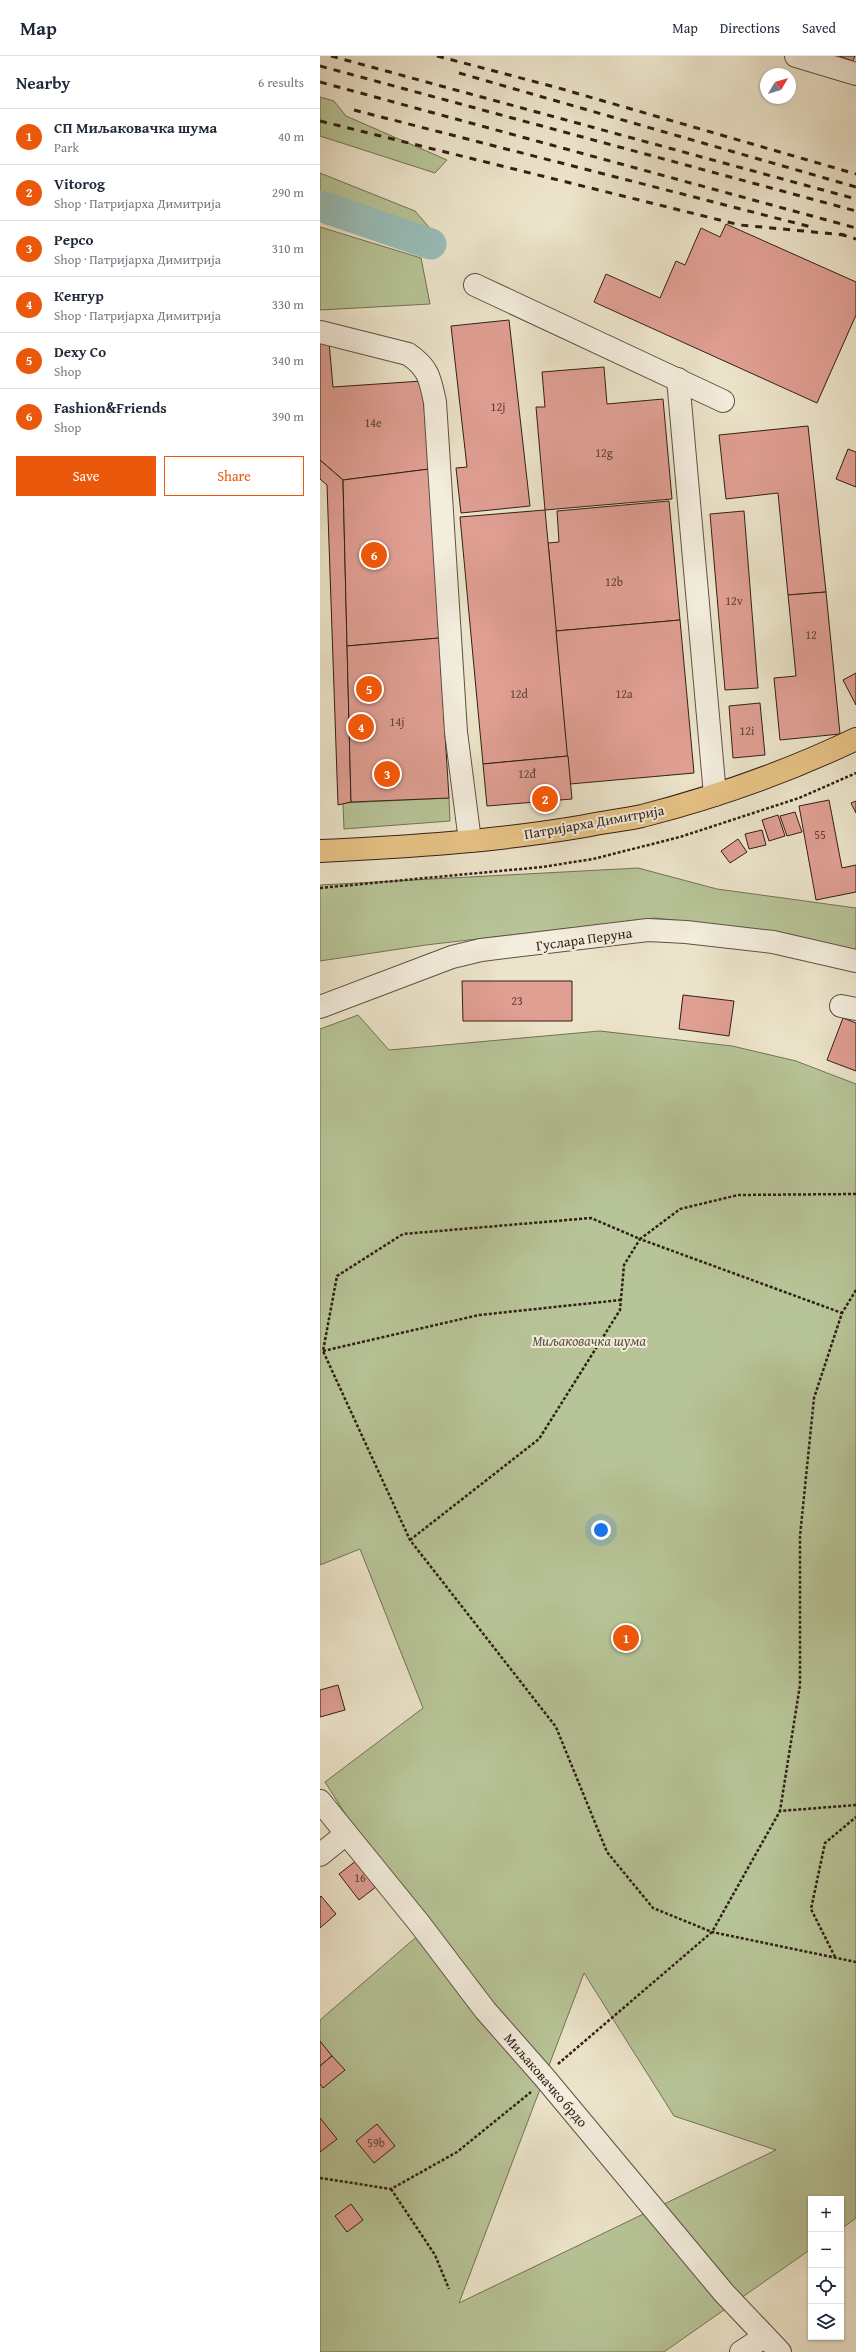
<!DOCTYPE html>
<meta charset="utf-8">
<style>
body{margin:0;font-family:"Gentium Book Plus",serif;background:#f6f6f7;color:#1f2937}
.controls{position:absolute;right:12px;bottom:12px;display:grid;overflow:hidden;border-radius:0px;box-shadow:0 1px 3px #0004}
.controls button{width:36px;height:36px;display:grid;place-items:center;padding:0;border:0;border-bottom:1px solid #e0e1e3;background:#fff;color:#1f2937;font:20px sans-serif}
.compass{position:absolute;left:440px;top:12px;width:36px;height:36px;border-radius:50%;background:#fff;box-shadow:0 1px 3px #0004;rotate:52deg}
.you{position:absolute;left:281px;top:1474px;width:14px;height:14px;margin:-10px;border:3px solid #fff;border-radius:50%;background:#1a73e8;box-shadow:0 0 0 6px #1a73e833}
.badge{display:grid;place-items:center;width:26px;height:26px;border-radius:50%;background:#ea580c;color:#fff;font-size:13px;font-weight:700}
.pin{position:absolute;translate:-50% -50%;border:2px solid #fff;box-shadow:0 1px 4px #0006}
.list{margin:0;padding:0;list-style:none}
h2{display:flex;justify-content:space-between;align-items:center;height:52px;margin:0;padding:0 16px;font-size:17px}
h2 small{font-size:13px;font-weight:400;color:#747a83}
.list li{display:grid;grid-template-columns:26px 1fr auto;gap:12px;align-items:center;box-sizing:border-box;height:56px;padding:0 16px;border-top:1px solid #e0e1e3}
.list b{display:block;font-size:15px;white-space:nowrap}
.list p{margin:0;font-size:13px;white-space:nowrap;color:#747a83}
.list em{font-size:13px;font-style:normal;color:#747a83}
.actions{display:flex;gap:8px;padding:12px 16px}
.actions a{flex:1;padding:9px 0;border:1px solid #ea580c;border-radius:0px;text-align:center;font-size:14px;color:#ea580c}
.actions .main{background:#ea580c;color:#fff}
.icon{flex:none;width:22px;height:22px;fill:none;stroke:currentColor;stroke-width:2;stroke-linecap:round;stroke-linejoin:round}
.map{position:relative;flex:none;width:536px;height:2296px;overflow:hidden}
header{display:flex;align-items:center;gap:24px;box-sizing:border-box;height:56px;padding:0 20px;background:#fff;border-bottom:1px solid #e0e1e3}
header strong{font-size:19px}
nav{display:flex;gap:22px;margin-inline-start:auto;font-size:14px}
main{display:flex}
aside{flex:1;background:#fff}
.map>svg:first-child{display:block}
</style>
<header>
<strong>Map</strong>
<nav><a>Map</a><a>Directions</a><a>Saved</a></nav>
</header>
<main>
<aside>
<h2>Nearby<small>6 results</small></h2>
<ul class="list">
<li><span class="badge">1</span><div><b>СП Миљаковачка шума</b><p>Park</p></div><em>40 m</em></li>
<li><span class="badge">2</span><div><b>Vitorog</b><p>Shop · Патријарха Димитрија</p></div><em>290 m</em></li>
<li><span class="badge">3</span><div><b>Pepco</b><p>Shop · Патријарха Димитрија</p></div><em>310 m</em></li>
<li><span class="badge">4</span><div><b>Кенгур</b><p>Shop · Патријарха Димитрија</p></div><em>330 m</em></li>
<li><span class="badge">5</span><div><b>Dexy Co</b><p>Shop</p></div><em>340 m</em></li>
<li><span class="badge">6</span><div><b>Fashion&amp;Friends</b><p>Shop</p></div><em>390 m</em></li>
</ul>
<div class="actions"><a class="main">Save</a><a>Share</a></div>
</aside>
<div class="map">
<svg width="536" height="2296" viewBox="0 0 536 2296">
<rect width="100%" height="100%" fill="#ece4ca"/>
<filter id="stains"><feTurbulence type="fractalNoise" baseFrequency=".005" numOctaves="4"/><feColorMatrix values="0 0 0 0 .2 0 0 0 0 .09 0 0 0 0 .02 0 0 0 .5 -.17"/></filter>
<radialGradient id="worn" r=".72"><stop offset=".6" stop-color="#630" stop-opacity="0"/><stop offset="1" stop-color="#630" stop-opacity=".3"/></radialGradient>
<g fill="#b7c497" stroke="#747257" fill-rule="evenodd">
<path d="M 0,41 L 14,45 L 26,60 L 127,104 L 115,117 L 0,80 Z"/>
<path d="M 0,117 L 95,155 L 114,177 L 0,136 Z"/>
<path d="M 0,171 L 101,202 L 110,248 L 0,254 Z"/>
<path d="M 129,742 L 130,765 L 24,773 L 23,747 Z"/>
<path d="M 318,812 L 397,833 L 536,852 L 536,897 L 470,878 L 336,862 L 106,889 L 0,905 L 0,829 Z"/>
<path d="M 38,959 L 69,994 L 280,975 L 412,990 L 476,1005 L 536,1028 L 536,2162 L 521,2173 L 521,2143 L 491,2143 L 491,2193 L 344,2296 L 0,2296 L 0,1964 L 101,1877 L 5,1726 L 103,1652 L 40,1493 L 0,1509 L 0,973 ZM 264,1917 L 354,2060 L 456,2094 L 139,2247 Z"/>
</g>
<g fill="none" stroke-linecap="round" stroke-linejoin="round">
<path stroke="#99beb8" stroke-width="31" d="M 0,150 L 111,188"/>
</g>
<g fill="#e09f93" stroke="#321f17">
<path d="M 519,0 L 535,0 L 533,5 Z"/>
<path d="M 406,168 L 536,226 L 536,259 L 497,347 L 274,246 L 286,218 L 340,242 L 356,205 L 365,209 L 381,172 L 400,181 Z"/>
<path d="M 189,264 L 210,450 L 141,457 L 136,412 L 147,411 L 131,270 Z"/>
<path d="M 9,286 L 13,331 L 102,325 L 109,413 L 23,424 L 0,404 L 0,287 Z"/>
<path d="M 284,311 L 287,348 L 343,343 L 352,443 L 225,454 L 216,351 L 225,351 L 222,316 Z"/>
<path d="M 488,370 L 506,536 L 468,539 L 458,437 L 406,443 L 399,379 Z"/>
<path d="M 528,393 L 536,396 L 536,431 L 516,423 Z"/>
<path d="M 0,404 L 23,424 L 31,746 L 18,749 L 7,429 L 0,423 Z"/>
<path d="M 109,413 L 119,582 L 27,590 L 23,424 Z"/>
<path d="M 349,445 L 360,564 L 236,575 L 228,487 L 239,486 L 237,455 Z"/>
<path d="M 225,454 L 248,700 L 163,708 L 140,461 Z"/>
<path d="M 424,455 L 438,632 L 405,634 L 390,458 Z"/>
<path d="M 506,536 L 520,678 L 460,684 L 454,622 L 476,620 L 468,539 Z"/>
<path d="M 360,564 L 374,717 L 250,728 L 236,575 Z"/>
<path d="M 119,582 L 129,742 L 31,746 L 27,590 Z"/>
<path d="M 536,617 L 536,649 L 523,624 Z"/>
<path d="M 440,647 L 445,699 L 413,702 L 409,650 Z"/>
<path d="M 248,700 L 252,743 L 167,750 L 163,708 Z"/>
<path d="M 509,744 L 522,812 L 536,809 L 536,836 L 496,844 L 479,750 Z"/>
<path d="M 536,745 L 536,757 L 531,747 Z"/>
<path d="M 475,756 L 482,776 L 467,780 L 460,760 Z"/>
<path d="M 458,759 L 465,780 L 449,785 L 442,764 Z"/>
<path d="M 442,774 L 446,789 L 429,793 L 425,778 Z"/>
<path d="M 418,783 L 427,796 L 410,807 L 401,795 Z"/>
<path d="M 142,925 L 252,925 L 252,965 L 143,965 Z"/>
<path d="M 363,939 L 414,945 L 409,980 L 359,973 Z"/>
<path d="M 523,962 L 536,967 L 536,1015 L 507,1004 Z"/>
<path d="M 18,1629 L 25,1654 L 0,1661 L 0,1634 Z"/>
<path d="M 41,1801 L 61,1827 L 39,1844 L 19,1818 Z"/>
<path d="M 1,1840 L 16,1858 L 0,1872 L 0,1841 Z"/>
<path d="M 0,1985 L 12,2000 L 0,2010 Z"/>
<path d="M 12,2000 L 25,2014 L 3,2032 L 0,2028 L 0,2010 Z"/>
<path d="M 0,2062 L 17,2083 L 0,2096 Z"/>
<path d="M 57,2068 L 75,2090 L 54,2107 L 36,2085 Z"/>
<path d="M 31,2148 L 43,2164 L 27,2176 L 15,2160 Z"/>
</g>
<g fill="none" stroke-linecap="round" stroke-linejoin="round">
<defs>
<g id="minor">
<path d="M 476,0 L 536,18"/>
<path d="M 155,229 L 403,345"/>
<path d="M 0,276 L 88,298 C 109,312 110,323 115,346 L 136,676 L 150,785"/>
<path d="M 358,323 L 395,739"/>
<path d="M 521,950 L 536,953"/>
<path d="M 0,951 L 132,901 L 161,894 L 328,874 L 366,876 L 453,886 L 536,905"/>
<path d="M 0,1745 L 99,1867 L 165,1954 L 224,2021 L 404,2237 L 460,2296"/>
<path d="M 0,1799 L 26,1778"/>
<path d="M 421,2296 L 444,2281"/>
</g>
<path id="major" d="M 0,795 C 89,791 178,785 265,770 C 284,766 304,764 322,760 C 396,741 467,716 536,683"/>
</defs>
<use href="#minor" stroke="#605044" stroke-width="24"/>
<use href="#major" stroke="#321f17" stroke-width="24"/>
<g stroke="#321f17" stroke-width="2.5" stroke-dasharray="3 2" stroke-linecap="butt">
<path d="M 0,832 L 222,811 L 273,803 L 360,781 L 479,742 L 536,717"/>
<path d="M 536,1138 L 418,1139 L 360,1153 L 320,1183 L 271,1162 L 83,1178 L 17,1220 L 3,1295 L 90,1484 L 236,1671 L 287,1796 L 333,1852 L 392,1876 L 536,1906"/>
<path d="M 536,1234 L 522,1257 L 494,1342 L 480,1480 L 480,1629 L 460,1755 L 536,1749"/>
<path d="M 3,1295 L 159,1259 L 301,1244"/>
<path d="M 90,1484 L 219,1383 L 300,1254 L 304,1209 L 320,1183 L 522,1257"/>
<path d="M 515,1901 L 491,1853 L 505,1787 L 536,1761"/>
<path d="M 238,2008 L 392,1876 L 460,1755"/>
<path d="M 0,2122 L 71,2133 L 137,2096 L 211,2036"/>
<path d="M 71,2133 L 115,2199 L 129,2233"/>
</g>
<use href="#minor" stroke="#f3eddd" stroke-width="22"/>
<use href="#major" stroke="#e6c285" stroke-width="22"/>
<g stroke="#321f17" stroke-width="3" stroke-dasharray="7 7" stroke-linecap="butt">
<path d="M 11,0 L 536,143"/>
<path d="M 117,0 L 235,31 L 536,118"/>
<path d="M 0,10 L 536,155"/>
<path d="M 139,17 L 536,131"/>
<path d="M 0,26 L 536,172"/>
<path d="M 34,54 L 495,172"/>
<path d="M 0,65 L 420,169 L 525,179"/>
<path d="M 520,178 L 536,183"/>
</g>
</g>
<g text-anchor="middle" stroke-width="4" stroke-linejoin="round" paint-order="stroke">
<g font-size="12" fill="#5e3f36">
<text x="178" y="355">12j</text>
<text x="53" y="371">14e</text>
<text x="284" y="401">12g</text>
<text x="294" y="530">12b</text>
<text x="414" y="549">12v</text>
<text x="491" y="583">12</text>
<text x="199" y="642">12d</text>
<text x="304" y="642">12a</text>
<text x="77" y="670">14j</text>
<text x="427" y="679">12i</text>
<text x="207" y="722">12đ</text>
<text x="500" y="783">55</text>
<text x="197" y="949">23</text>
<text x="40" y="1826">16</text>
<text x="56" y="2091">59b</text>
</g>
<g font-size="14" fill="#321f17" stroke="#f3eddd">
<text transform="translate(274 766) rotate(-10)" y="5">Патријарха Димитрија</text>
<text transform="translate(264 883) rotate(-8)" y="5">Гуслара Перуна</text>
<text transform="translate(226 2024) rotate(49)" y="5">Миљаковачко брдо</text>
</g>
<g font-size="14" font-style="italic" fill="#5a513d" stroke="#f3eddd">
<text x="269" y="1290">Миљаковачка шума</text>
</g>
</g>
<rect width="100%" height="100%" filter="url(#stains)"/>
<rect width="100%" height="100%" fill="url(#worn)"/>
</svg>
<div class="controls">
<button>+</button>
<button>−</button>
<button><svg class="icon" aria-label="locate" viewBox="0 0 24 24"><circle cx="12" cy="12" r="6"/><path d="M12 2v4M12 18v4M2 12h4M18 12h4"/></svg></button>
<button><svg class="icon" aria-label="layers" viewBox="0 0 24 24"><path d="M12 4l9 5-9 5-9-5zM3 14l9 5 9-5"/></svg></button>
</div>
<svg class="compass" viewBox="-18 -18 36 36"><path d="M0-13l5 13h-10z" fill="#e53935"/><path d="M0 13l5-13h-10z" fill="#747a83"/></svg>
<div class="you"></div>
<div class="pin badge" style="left:306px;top:1582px">1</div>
<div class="pin badge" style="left:225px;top:743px">2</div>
<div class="pin badge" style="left:67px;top:718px">3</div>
<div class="pin badge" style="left:41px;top:671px">4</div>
<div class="pin badge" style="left:49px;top:633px">5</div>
<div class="pin badge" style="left:54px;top:499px">6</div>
</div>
</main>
